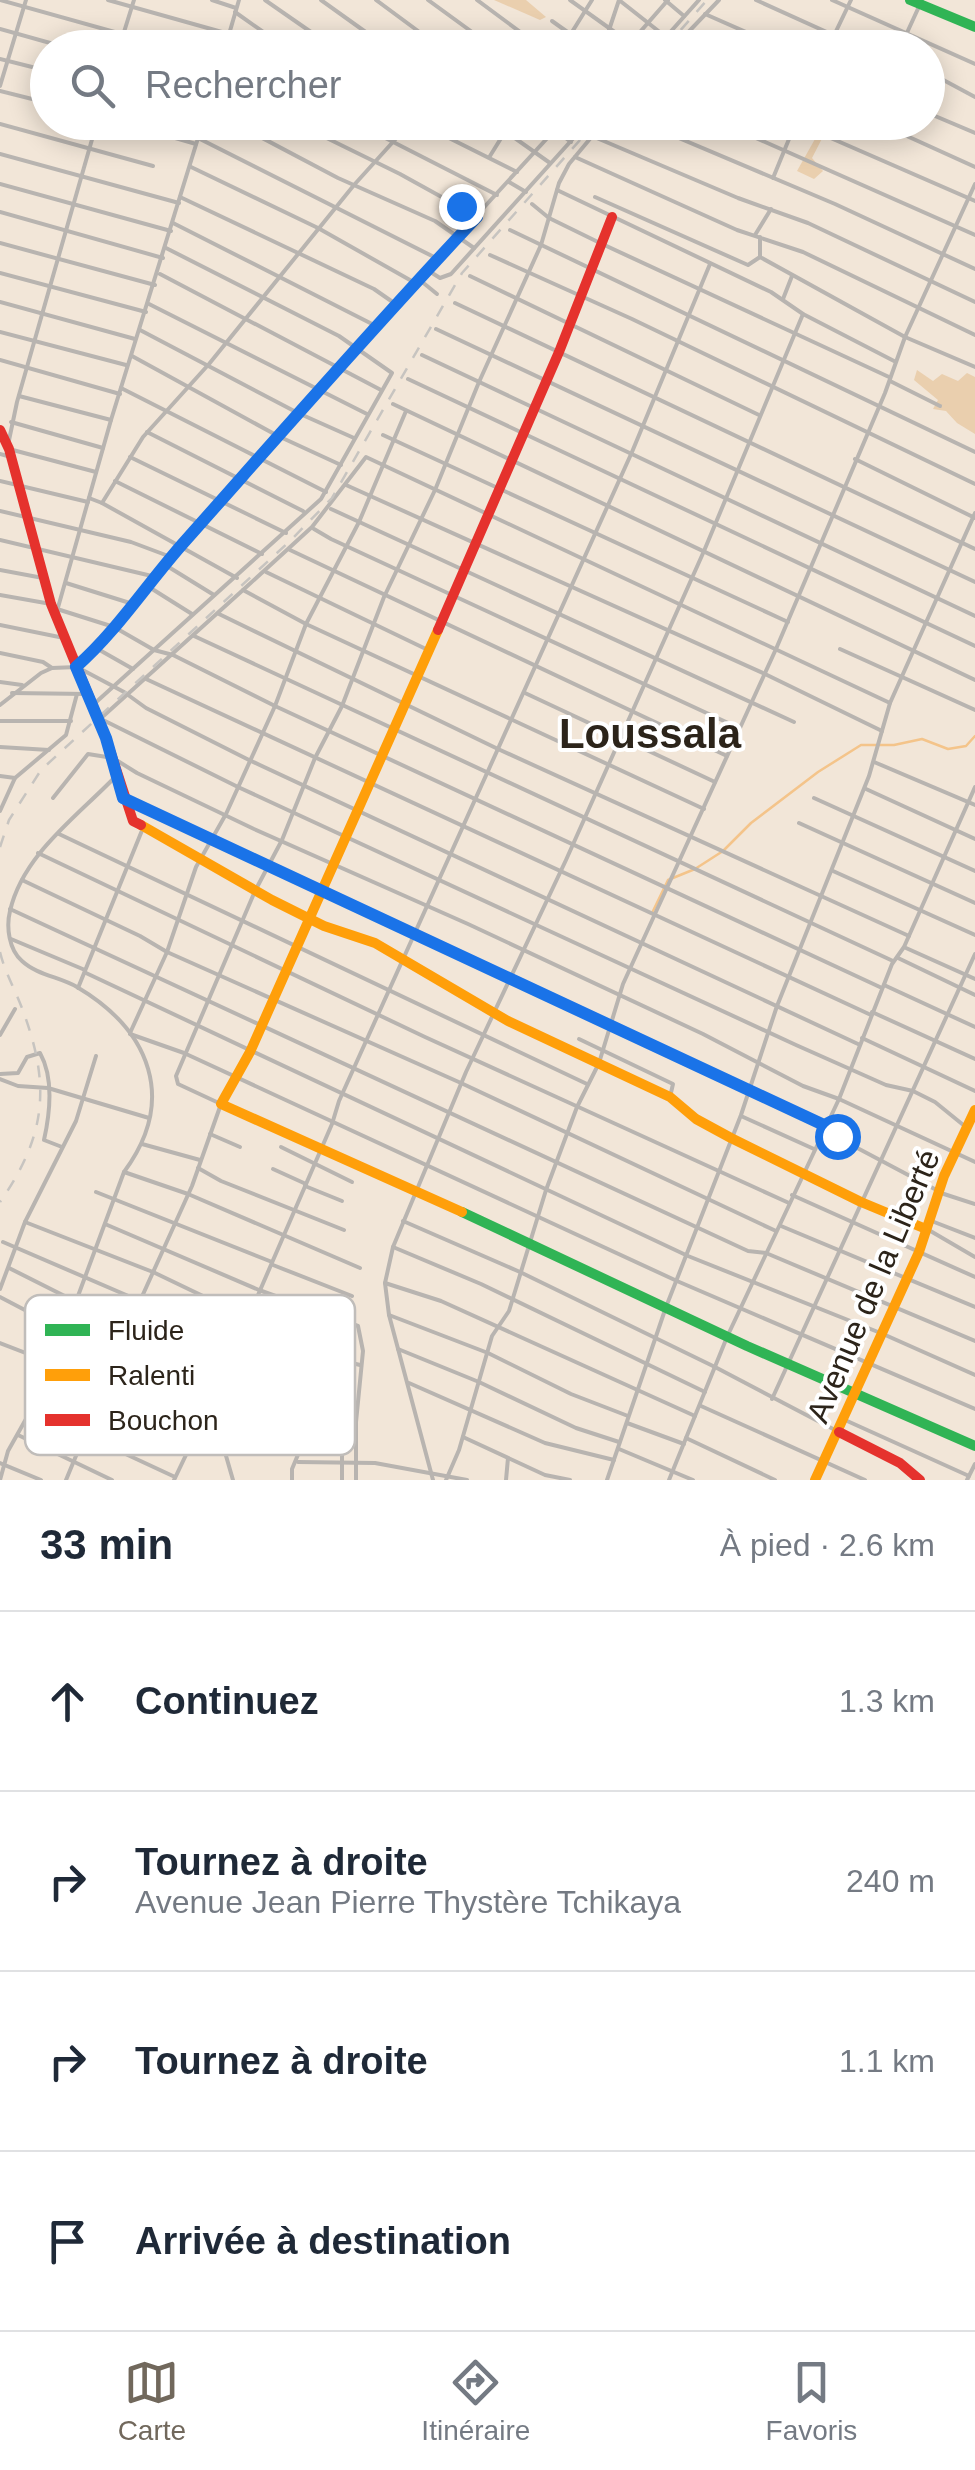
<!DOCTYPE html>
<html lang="fr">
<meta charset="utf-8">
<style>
body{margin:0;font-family:Arial,sans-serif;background:#f2f2f3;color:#1f2937}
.stop{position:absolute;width:30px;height:30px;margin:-22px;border:8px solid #1a73e8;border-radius:50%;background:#fff}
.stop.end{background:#1a73e8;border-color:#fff;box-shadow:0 2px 10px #0008}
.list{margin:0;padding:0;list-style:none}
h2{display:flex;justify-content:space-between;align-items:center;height:130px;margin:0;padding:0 40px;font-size:42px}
h2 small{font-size:32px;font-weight:400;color:#747a83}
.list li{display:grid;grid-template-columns:65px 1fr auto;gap:30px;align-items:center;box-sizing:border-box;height:180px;padding:0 40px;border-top:2px solid #e0e1e3}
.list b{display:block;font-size:38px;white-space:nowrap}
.list p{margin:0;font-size:32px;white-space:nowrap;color:#747a83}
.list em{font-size:32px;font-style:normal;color:#747a83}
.icon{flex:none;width:55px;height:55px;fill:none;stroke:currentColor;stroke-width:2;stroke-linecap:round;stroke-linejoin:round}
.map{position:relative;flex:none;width:975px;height:1480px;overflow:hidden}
.search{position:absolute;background:#fff;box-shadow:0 5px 25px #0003;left:30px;right:30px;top:30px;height:110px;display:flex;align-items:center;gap:25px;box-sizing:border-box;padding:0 35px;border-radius:55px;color:#747a83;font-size:38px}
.sheet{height:850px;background:#fff}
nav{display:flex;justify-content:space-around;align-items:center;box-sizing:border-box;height:140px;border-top:2px solid #e0e1e3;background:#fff;font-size:28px;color:#747a83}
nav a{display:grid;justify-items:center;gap:5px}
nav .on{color:#71685c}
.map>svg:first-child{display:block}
</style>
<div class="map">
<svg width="975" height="1480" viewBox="0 0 975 1480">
<rect width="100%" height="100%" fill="#f2e6d8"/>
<g fill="#eacfae">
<path d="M 494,0 L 526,0 L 546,17 L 540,20 Z"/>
<path d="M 824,123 L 830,123 L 812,158 L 823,171 L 814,179 L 797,171 Z"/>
<path d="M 917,370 L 933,381 L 942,374 L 958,381 L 967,373 L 975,377 L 975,434 L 957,423 L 946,411 L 933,409 L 938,400 L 914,380 Z"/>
</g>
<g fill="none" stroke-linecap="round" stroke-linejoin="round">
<path stroke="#f4c48a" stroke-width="2.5" d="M 653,911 L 668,880 L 695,869 L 723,851 L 751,823 L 818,772 L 861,745 L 894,745 L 922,739 L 948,749 L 966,746 L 975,736"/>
<g stroke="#b8b4b0" stroke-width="4">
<path d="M 0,0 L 172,48"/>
<path d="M 108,0 L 229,34 L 259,48"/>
<path d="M 212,0 L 236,8"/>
<path d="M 265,0 L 334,48"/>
<path d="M 321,0 L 388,48"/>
<path d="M 376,0 L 441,48"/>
<path d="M 428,0 L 494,48"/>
<path d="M 477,0 L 542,48"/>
<path d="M 570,0 L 630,43"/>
<path d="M 665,0 L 684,16"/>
<path d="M 756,0 L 862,48"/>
<path d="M 832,0 L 975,64"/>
<path d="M 235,12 L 286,48"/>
<path d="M 705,14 L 782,48"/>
<path d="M 552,21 L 590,48"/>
<path d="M 0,29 L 68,48"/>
<path d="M 681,36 L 702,48"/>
<path d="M 634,39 L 645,48"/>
<path d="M 119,48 L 134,0"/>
<path d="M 225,48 L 239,0"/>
<path d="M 562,48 L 592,0"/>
<path d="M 603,48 L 619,0 L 666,37"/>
<path d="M 626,48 L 668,0"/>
<path d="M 656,48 L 699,0"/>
<path d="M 673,48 L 719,0"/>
<path d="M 828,48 L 851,0"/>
<path d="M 900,48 L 922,0"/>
<path d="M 0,59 L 48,71"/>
<path d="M 936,76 L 975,97"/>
<path d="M 0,86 L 26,0"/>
<path d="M 0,91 L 48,103"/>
<path d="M 928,113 L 975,133"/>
<path d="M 120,122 L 196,144"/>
<path d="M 232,122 L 338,178 L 435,221 L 474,248"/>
<path d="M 294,122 L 400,174 L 476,216"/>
<path d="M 354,122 L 497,195"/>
<path d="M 417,122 L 517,172"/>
<path d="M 492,122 L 550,163"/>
<path d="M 544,122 L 571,142"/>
<path d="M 641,122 L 835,204 L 975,269"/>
<path d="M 720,122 L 975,235"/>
<path d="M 794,122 L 975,201"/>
<path d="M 876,122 L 975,167"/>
<path d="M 0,124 L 153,166"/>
<path d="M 592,136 L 738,198 L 808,223 L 975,302"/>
<path d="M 198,138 L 438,259"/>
<path d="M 0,154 L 179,203"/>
<path d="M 490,156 L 511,122"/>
<path d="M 575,157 L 737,230 L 803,252 L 975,335"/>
<path d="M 191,167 L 318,228 L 417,284"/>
<path d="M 773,178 L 796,122"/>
<path d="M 509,182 L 526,192"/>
<path d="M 0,184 L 171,231"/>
<path d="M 557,190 L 771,292 L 803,314 L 894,361"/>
<path d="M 180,197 L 374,289 L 397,305"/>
<path d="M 595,197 L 748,265 L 760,257"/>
<path d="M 532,204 L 549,218 L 600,243 L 889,377"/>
<path d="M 0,212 L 163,258"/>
<path d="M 173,223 L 378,327"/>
<path d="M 510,230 L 975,452"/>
<path d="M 755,235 L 771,209"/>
<path d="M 0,243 L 155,285"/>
<path d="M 490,255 L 632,319 L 975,484"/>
<path d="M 760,257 L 905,337 L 975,367"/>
<path d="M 760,257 L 760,237"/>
<path d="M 429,271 L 440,278 L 451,274 L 588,122"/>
<path d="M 0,273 L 146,312"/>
<path d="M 160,274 L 381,390"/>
<path d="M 470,276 L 759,415"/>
<path d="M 421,281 L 437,294"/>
<path d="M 783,299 L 792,276"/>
<path d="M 0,302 L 135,339"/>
<path d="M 455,303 L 975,549"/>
<path d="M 149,304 L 367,414"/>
<path d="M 436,329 L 975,582"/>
<path d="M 140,330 L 298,413 L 354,438"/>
<path d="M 0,332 L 126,365"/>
<path d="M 422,355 L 975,616"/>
<path d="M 132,356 L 278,436 L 341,465"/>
<path d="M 0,360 L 120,394"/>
<path d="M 408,379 L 975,646"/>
<path d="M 890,381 L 940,406"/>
<path d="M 121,388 L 326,492"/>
<path d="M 19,396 L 111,420"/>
<path d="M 393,404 L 975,680"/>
<path d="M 11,422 L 103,448"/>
<path d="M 147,432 L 303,511"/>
<path d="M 383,435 L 788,622"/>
<path d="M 8,445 L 17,402 L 97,122"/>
<path d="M 9,449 L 96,472"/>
<path d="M 0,454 L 11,457"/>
<path d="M 130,457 L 286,533"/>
<path d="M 855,459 L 975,518"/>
<path d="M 0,481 L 88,502"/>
<path d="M 115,481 L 262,554"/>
<path d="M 346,485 L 765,674 L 882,731"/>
<path d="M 89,498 L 102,503 L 143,437 L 209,364 L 354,185 L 411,122"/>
<path d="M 102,503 L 237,578"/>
<path d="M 331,509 L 794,722"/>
<path d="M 0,511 L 131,542 L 171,557"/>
<path d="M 314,529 L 331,539 L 739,728"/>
<path d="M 0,540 L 156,577"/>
<path d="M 290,550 L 727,756"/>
<path d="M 167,566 L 214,595"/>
<path d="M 0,570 L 43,578"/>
<path d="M 266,572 L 428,650"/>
<path d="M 66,583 L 133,604"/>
<path d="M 149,587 L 192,614"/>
<path d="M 243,590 L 312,527 L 366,457 L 890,703"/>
<path d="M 0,595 L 51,604"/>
<path d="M 57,609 L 114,627 L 154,650 L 173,655 L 275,706 L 882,988"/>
<path d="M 57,611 L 111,420 L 203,122"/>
<path d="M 219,614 L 498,749 L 909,936"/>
<path d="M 0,625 L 64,638"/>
<path d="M 194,636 L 893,961"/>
<path d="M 96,648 L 133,669"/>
<path d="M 840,649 L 975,710"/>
<path d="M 0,653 L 43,662 L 52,668"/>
<path d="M 77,667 L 338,367 L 562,122"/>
<path d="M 146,679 L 871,1015"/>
<path d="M 0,682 L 22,685"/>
<path d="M 12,693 L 87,694"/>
<path d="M 525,693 L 715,782"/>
<path d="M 94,704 L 321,499 L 392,373 L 339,336 L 166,248"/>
<path d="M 0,705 L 41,673 L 52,668 L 77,667 L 124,692 L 146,708 L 249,760 L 858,1044"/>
<path d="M 101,719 L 238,787 L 796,1045 L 886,1085 L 913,1091 L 935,1102 L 967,1128"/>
<path d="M 99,720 L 243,590 L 306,624 L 704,809"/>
<path d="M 0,721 L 71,721"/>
<path d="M 0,747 L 49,750"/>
<path d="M 874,762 L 975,805"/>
<path d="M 0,776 L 15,778"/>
<path d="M 866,789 L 975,839"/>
<path d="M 53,798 L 88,754 L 113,758 L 137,773 L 254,829 L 468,924 L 703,1034 L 803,1086 L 839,1099 L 975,1162"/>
<path d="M 814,798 L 975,871"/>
<path d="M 128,800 L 783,1105 L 826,1126 L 846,1142 L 944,1194 L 975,1204"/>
<path d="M 0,811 L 15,778 L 66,735 L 77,694"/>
<path d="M 799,823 L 975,903"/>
<path d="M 59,834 L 587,1084"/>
<path d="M 38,853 L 425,1037 L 789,1203"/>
<path d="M 833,871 L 975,935"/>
<path d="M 22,880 L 140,936 L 167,952 L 461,1083 L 776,1231"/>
<path d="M 10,909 L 748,1251 L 766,1253 L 975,1341"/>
<path d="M 11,939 L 85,970"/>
<path d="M 906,948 L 975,979"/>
<path d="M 898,958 L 975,995"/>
<path d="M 86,973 L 688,1256 L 883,1334 L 975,1375"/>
<path d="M 884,985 L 975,1027"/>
<path d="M 78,988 L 143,828"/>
<path d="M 872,1012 L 975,1059"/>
<path d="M 130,1033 L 167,952 L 196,867 L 226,814 L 275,706 L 306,624 L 359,522 L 406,411"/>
<path d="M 130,1034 L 184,1053 L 677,1281 L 975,1409"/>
<path d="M 0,1035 L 15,1009"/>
<path d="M 862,1038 L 975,1091"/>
<path d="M 579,1039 L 673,1084 L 670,1097"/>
<path d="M 0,1074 L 18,1073 L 27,1057 L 40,1053 C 54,1078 50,1113 44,1140 L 62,1147"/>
<path d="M 0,1079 L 18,1086 L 48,1088 L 149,1118"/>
<path d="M 741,1116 L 814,1149"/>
<path d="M 210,1134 L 240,1147"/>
<path d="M 142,1144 L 200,1160"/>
<path d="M 281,1147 L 352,1182"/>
<path d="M 198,1168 L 221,1181 L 344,1230"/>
<path d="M 273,1169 L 306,1184"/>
<path d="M 124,1172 L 188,1194 L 360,1268"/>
<path d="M 305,1186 L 342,1201"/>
<path d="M 96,1192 L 272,1262"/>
<path d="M 792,1195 L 975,1277"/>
<path d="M 929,1220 L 975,1238"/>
<path d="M 403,1221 L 520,1272 L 715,1367 L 835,1430"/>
<path d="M 25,1222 L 153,1272 L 332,1358 L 360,1365"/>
<path d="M 105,1224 L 259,1290 L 358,1326 L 363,1351 L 356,1422 L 356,1480"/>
<path d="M 781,1226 L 975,1307"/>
<path d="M 927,1229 L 975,1257"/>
<path d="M 3,1242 L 140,1301 L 66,1480"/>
<path d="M 393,1247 L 481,1284 L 705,1392"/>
<path d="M 273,1265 L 352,1296"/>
<path d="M 9,1268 L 156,1342 L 224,1371"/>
<path d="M 385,1283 L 441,1301 L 695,1416"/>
<path d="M 0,1289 L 25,1222 L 76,1121 L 96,1056"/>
<path d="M 0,1297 L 65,1331 L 214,1396 L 220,1435 L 233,1480"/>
<path d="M 389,1315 L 488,1353 L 571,1394 L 628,1416"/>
<path d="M 0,1343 L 49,1362"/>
<path d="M 398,1349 L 479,1382 L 576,1428 L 619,1442"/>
<path d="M 53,1356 L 199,1421"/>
<path d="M 310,1382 L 340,1320"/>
<path d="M 409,1383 L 545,1443 L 614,1460"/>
<path d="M 41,1385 L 187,1450"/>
<path d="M 216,1392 L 240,1403 L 257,1399 L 318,1407"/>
<path d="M 772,1399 L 975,954"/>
<path d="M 701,1406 L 865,1480"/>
<path d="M 31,1410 L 175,1477"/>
<path d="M 314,1418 L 342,1427 L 342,1480"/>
<path d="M 845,1420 L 969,1476"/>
<path d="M 627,1423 L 684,1444"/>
<path d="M 18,1435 L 112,1480"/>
<path d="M 463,1437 L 545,1475 L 570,1480"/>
<path d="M 686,1438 L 775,1480"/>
<path d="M 305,1449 L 340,1453"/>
<path d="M 619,1449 L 693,1480"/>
<path d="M 298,1462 L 375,1463 L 467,1480"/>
<path d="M 0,1463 L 41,1480"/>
<path d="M 0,1480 L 8,1451 L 31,1410 L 65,1331 L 124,1172 C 177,1100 151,1031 77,987 C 60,977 37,975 22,961 C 9,950 6,927 10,911 C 23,854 78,816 117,775"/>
<path d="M 174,1480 L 216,1392 L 332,1124 L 339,1101 L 632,452 L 710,264"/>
<path d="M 292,1480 L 292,1469 L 325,1390 L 140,1301 L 192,1186 L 221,1104 L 178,1084 L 176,1076 L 255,891 L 282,840 L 315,758 L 342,706 L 384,597 L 435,490 L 479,382 L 541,245 L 559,183 L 569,164 L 604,122"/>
<path d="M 433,1480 L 389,1315 L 385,1283 L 393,1247 L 466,1072 L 566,860 L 704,551 L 803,314"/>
<path d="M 446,1480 L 459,1450 L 492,1336 L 509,1311 L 546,1190 L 577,1107 L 599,1063 L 623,984 L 776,649 L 885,393 L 905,337 L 975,184"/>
<path d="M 506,1480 L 508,1458"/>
<path d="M 607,1480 L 666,1307 L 741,1115 L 777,1006 L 869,776 L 890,703 L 975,513"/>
<path d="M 669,1480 L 727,1337 L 839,1099 L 892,964 L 904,947 L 975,787"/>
<path d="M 967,1480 L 975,1464"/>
</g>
<g stroke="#30b455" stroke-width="10">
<path d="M 910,0 L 975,27"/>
<path d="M 462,1212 L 747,1346 L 975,1446"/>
</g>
<g stroke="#ff9f0a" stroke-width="10">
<path d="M 438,630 L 250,1052 L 221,1104 L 462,1212"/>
<path d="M 141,825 L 272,900 L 324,926 L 375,943 L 508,1021 L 670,1097 L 696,1119 L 731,1138 L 861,1202 L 926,1229"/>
<path d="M 815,1480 L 919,1252 L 944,1176 L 975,1110"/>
</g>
<g stroke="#e5322d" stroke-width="10">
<path d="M 0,430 L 9,449 L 51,604 L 106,738 L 133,821 L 141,825"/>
<path d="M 438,630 L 559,352 L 612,217"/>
<path d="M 839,1432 L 900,1463 L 920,1480"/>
</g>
<g stroke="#c7c4c0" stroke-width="2.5" stroke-dasharray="12 12" stroke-linecap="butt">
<path d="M 665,48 L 707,0"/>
<path d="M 0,847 L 9,820 L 41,770 L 290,541 L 332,498 L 462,273 L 596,122"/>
<path d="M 0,952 C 5,973 16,991 23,1011 C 51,1086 46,1136 0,1202"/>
</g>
</g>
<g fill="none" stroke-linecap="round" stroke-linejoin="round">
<path stroke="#1a73e8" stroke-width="12" d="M 461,206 L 477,217 C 378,322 282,432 186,540 C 149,581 118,630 76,667 L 106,738 L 123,798 L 826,1126 L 837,1136"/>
</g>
<g text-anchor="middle" stroke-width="8" stroke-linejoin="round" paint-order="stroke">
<g font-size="32" fill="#2c241a" stroke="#fff">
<text transform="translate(873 1286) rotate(-67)" y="11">Avenue de la Liberté</text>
</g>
<g font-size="42" font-weight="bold" fill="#2c241a" stroke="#fff">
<text x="650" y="748">Loussala</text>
</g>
</g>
<rect x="25" y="1295" width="330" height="160" rx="15" fill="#fff" stroke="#c0bdba" stroke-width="2.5"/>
<rect x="45" y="1324" width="45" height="12" fill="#30b455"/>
<rect x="45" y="1369" width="45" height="12" fill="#ff9f0a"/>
<rect x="45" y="1414" width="45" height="12" fill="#e5322d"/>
<g font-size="28" fill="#2c241a">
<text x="108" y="1340">Fluide</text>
<text x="108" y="1385">Ralenti</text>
<text x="108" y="1430">Bouchon</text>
</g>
</svg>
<div class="stop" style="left:837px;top:1136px"></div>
<div class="stop end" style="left:461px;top:206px"></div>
<div class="search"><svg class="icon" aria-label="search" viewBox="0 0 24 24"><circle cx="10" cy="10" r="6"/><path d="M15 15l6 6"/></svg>Rechercher</div>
</div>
<section class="sheet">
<h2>33 min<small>À pied · 2.6 km</small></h2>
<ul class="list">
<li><svg class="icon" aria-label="ahead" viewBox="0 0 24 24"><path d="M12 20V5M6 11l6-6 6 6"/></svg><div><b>Continuez</b></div><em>1.3 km</em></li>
<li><svg class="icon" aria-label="right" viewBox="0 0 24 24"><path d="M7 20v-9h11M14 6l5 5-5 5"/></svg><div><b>Tournez à droite</b><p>Avenue Jean Pierre Thystère Tchikaya</p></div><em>240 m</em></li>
<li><svg class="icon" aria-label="right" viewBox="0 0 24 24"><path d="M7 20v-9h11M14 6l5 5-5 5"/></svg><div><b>Tournez à droite</b></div><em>1.1 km</em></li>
<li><svg class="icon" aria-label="arrive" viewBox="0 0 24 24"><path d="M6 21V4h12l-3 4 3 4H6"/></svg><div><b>Arrivée à destination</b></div></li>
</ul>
</section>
<nav>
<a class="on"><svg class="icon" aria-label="map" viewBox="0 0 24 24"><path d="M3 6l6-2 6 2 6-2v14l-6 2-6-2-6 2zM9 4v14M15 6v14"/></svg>Carte</a>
<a><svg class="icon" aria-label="directions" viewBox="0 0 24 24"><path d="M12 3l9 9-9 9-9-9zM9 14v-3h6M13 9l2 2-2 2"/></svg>Itinéraire</a>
<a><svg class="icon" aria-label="saved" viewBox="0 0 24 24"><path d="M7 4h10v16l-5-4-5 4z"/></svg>Favoris</a>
</nav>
